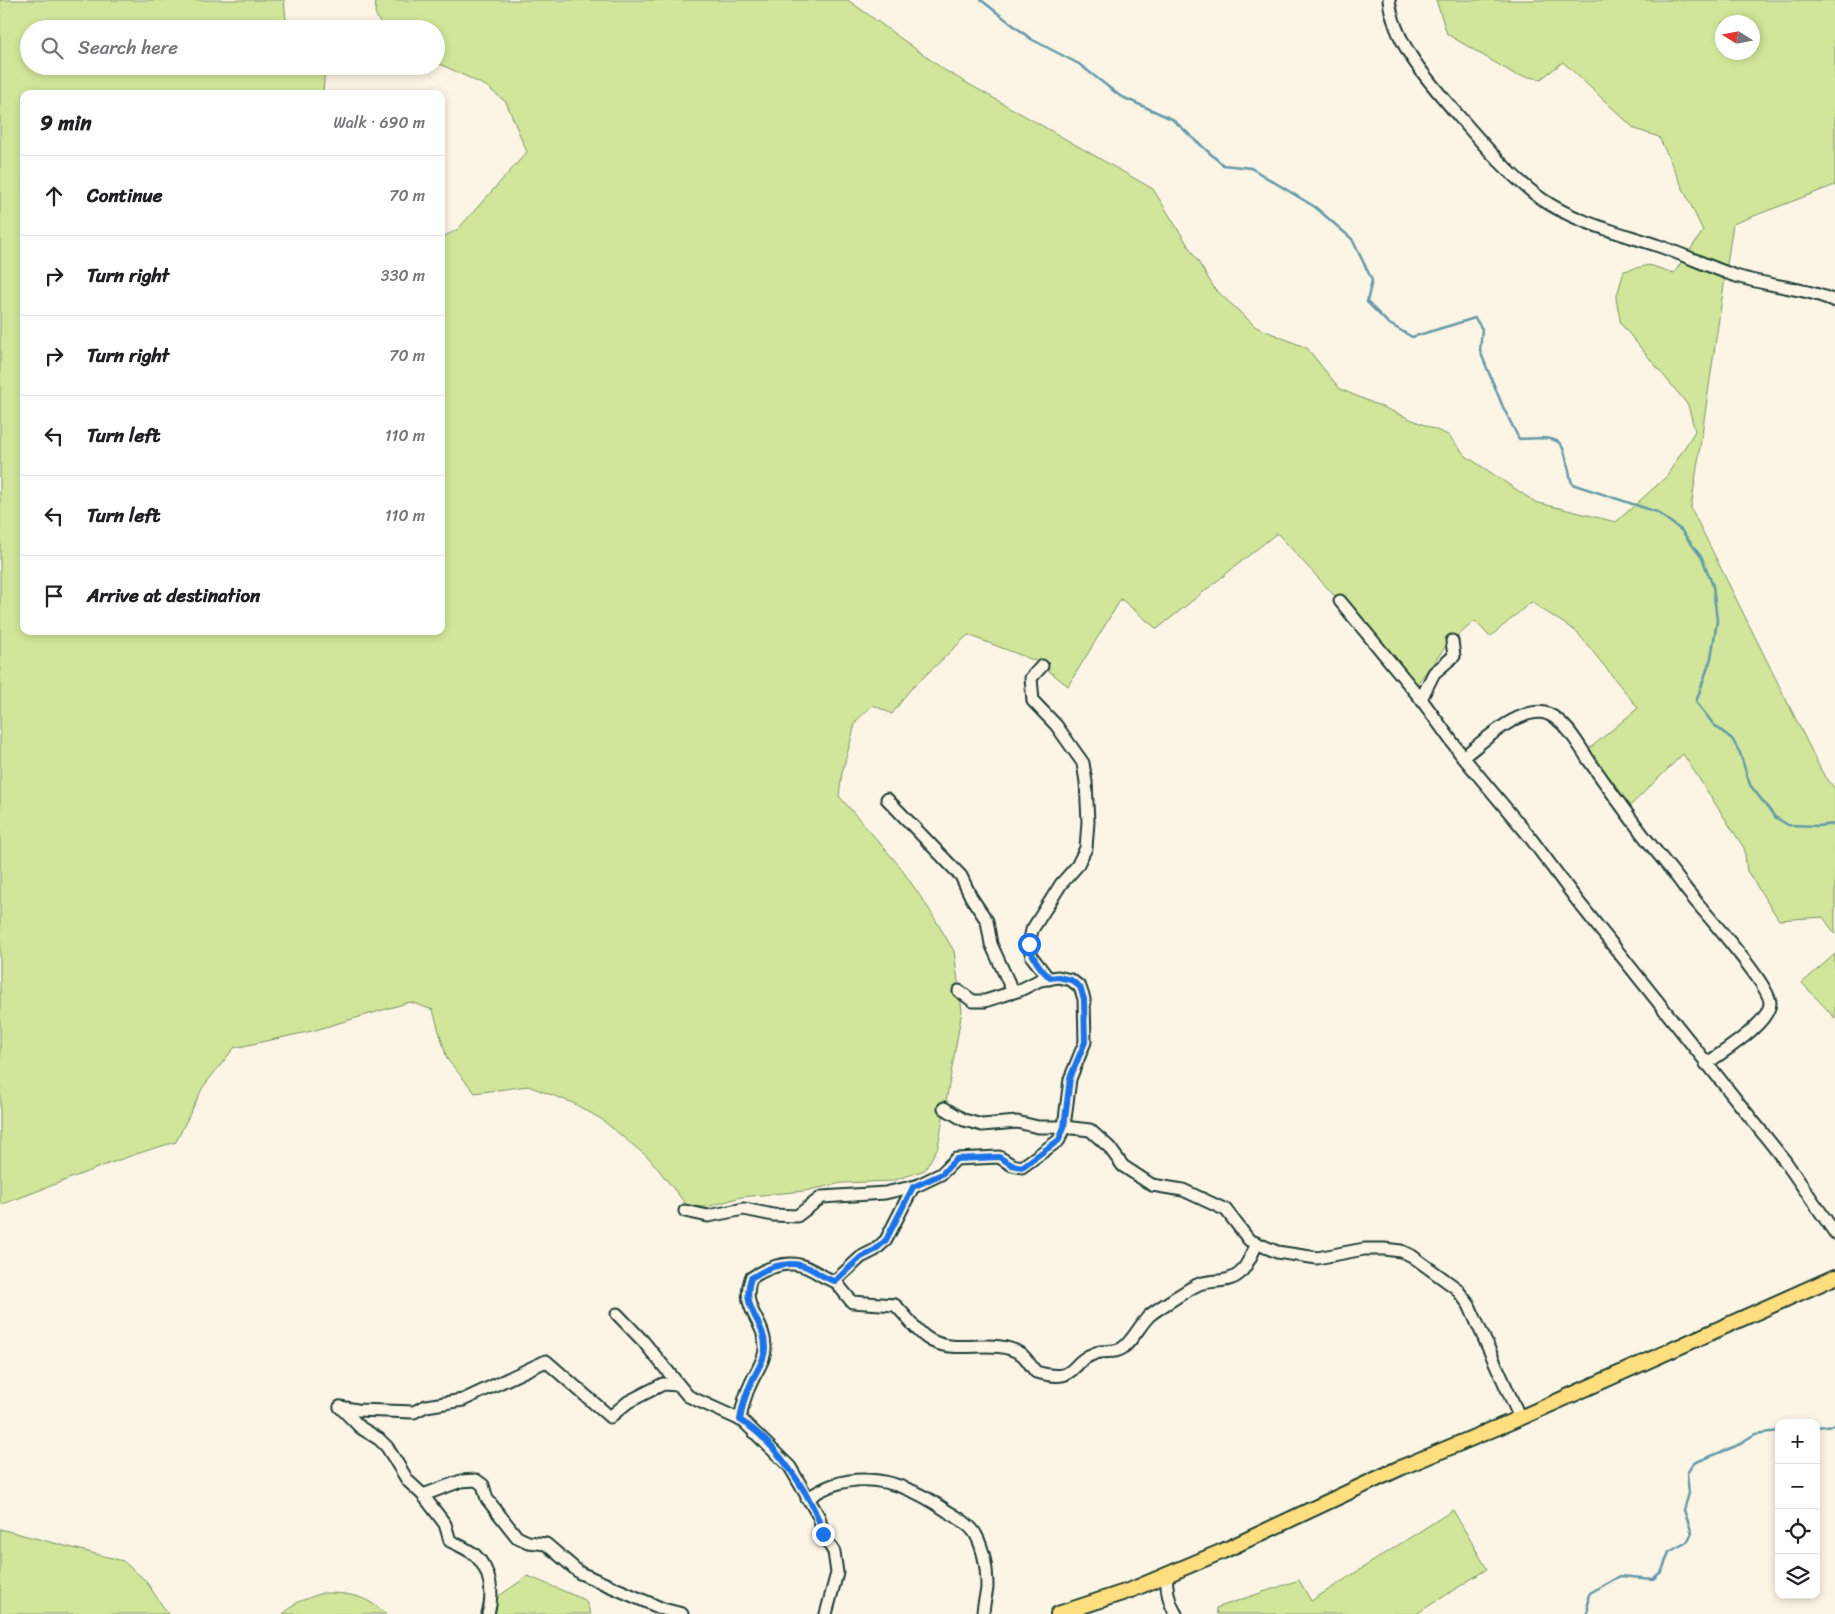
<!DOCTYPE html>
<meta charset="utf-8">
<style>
body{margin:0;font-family:Sriracha,sans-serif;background:#f6f6f6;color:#202124}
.controls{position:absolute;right:15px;bottom:15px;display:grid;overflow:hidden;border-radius:10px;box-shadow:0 2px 8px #0003}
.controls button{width:45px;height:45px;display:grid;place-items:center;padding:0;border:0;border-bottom:1px solid #e0e0e0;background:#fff;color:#202124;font:25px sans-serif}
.compass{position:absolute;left:1715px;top:15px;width:45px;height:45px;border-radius:50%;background:#fff;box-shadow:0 2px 8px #0003;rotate:281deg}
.stop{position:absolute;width:15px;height:15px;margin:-11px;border:4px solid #1a73e8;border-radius:50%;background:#fff}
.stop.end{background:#1a73e8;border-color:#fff;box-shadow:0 1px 5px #0008}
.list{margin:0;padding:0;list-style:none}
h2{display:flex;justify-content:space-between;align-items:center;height:65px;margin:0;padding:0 20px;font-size:21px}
h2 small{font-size:16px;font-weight:400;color:#757577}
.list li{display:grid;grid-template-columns:32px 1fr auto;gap:15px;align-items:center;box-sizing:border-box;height:80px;padding:0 20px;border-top:1px solid #e0e0e0}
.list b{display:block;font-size:19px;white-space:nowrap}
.list em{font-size:16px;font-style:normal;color:#757577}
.icon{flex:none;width:28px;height:28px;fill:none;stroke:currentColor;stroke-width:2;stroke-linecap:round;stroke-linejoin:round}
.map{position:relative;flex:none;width:1835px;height:1614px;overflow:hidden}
.search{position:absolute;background:#fff;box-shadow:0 2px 8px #0003;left:20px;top:20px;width:425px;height:55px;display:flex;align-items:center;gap:12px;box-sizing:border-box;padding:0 18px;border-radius:28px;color:#757577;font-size:19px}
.panel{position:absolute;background:#fff;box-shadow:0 2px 8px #0003;left:20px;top:90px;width:425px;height:545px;border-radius:10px}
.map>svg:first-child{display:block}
</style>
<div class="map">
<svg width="1835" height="1614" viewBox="0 0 1835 1614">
<rect width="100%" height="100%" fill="#fcf5e5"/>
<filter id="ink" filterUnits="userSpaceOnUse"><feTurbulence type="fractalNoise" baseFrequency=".02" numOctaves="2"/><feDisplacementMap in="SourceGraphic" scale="10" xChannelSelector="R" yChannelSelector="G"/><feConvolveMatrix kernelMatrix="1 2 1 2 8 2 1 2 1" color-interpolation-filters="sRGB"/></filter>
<g filter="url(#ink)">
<g fill="#d1e69a" stroke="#789267" fill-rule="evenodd">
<path d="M 0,0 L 284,0 L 287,29 L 29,29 L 29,66 L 325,67 L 323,94 L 24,94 L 24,631 L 441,631 L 441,238 L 457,230 L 527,152 L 506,102 L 486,86 L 436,62 L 436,29 L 383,29 L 375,13 L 376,0 L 848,0 L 946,71 L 1153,189 L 1215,289 L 1256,327 L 1307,348 L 1340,389 L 1448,435 L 1466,456 L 1535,502 L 1616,522 L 1666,477 L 1695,431 L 1688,405 L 1621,324 L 1616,299 L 1624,271 L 1649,265 L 1674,273 L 1703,231 L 1659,137 L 1635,129 L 1563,62 L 1541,79 L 1516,75 L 1447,34 L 1436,0 L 1835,0 L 1835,185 L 1733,224 L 1691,508 L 1822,772 L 1835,789 L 1835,934 L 1823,917 L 1779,920 L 1747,871 L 1744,848 L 1683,754 L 1628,808 L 1589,749 L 1638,708 L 1577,632 L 1531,602 L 1490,637 L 1475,621 L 1447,645 L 1416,685 L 1277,533 L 1157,629 L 1121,599 L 1068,686 L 1036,661 L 968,635 L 909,691 L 892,714 L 873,705 L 856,721 L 842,773 L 839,796 L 898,864 L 929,909 L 954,951 L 962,1011 L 938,1147 L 925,1170 L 892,1181 L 842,1183 L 804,1191 L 741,1197 L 707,1207 L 688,1207 L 650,1159 L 601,1119 L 573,1103 L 528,1086 L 475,1093 L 447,1059 L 433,1010 L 410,1002 L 312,1031 L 234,1048 L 203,1087 L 176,1142 C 116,1158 59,1184 0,1205 ZM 1722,22 L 1752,22 L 1752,52 L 1722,52 Z"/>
<path d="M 1835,954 L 1835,1018 L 1802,983 Z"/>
<path d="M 1453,1510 L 1487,1569 L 1416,1614 L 1217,1614 L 1216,1608 L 1299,1580 L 1311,1601 Z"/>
<path d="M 0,1529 L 123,1561 L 145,1580 L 168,1614 L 0,1614 Z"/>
<path d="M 528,1576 L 585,1600 L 591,1614 L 481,1614 L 496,1598 Z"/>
<path d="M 322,1593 C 350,1593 365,1595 386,1614 L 283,1614 L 298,1602 Z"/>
</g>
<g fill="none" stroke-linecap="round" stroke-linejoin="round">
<g stroke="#659aa8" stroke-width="2.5">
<path d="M 981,0 L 1031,39 L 1079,64 L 1120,96 L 1172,119 L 1223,165 L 1251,168 L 1315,207 L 1352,239 L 1372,280 L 1367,302 L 1388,323 L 1412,337 L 1475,318 L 1482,329 L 1480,351 L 1503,407 L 1519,439 C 1568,436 1561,439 1572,484 L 1657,512 L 1681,530 L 1702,558 L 1713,586 L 1717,621 L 1711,658 L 1696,702 L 1714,725 L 1732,739 L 1740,753 L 1750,785 L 1775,817 L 1788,825 L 1817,826 L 1835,824"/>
<path d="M 1816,1427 L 1835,1425"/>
<path d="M 1588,1614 L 1588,1597 L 1590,1593 L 1620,1576 L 1653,1579 L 1662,1571 L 1669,1552 L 1687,1542 L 1692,1533 L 1684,1510 L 1689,1493 L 1687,1473 L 1694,1463 L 1736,1446 L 1755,1434 L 1779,1431"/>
</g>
<defs>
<g id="minor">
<path d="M 1389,0 C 1394,41 1424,76 1450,106 C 1477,137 1510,177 1543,200 C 1577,223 1621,233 1659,246 C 1684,255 1708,266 1733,275 C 1766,286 1803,287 1835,301"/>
<path d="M 1340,601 L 1421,699 L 1463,757 L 1529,836 L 1576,899 L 1785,1161 L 1835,1233"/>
<path d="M 1042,666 L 1031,678 L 1033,701 L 1056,725 L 1083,763 L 1086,782 L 1088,822 L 1086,848 L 1077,866 L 1061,884 L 1032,930 L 1029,944 L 1032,957 L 1049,979"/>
<path d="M 1421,699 L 1434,673 L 1454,656 L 1452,641"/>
<path d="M 1463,757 C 1483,742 1522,704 1548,714 C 1567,722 1579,746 1590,762 C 1607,786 1625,811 1643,835 C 1657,853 1672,870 1685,888 C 1700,908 1770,984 1770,1003 C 1769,1024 1722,1052 1706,1064"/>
<path d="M 887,799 L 961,876 L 971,897 L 987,921 L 991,944 L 1013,992"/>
<path d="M 944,1108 L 964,1120 L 982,1125 L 1017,1122 L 1038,1127 L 1064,1127 L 1070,1079 L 1085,1042 L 1084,999 L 1080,987 L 1071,980 L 1058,977 L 1040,980 L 1020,990 L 985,1001 L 973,1001 L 959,991"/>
<path d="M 685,1211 L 708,1216 L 744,1209 L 773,1215 L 797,1216 L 822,1197 L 885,1193 L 916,1186 L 941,1174 L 956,1159 L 999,1157 L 1012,1165 L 1022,1167 L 1059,1140 L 1064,1127 L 1090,1130 L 1109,1147 L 1123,1166 L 1152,1185 L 1183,1190 L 1226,1210 L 1249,1240 L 1277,1252 L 1317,1258 L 1364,1249 L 1384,1249 L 1401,1251 L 1412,1256 L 1456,1288 L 1469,1305 L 1520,1418"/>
<path d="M 835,1281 L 852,1302 L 895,1305 C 906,1315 915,1330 927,1338 C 954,1357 994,1336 1021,1354 C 1027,1358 1031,1367 1036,1372 C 1080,1384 1067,1362 1096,1353 C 1106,1350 1117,1354 1125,1346 C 1134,1338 1140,1325 1149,1316 C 1154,1311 1189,1289 1197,1285 C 1210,1279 1229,1284 1240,1273 C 1248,1265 1252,1253 1257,1244"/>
<path d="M 617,1314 L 643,1341 L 688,1396 L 743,1421 L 790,1467 L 819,1517 L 823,1534 L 834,1552 L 837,1573 L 826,1614"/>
<path d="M 340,1407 L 357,1410 L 414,1412 L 426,1406 L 463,1400 L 546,1361 L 610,1417 L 628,1402 L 663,1384 L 678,1385"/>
<path d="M 340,1407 L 361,1428 L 379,1439 L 387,1447 L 408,1481 L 423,1495 L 445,1524 L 450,1541 C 458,1545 468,1549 475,1555 C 491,1570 494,1594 488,1614"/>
<path d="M 740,1420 C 742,1407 745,1395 751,1383 C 755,1373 766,1359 765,1347 C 765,1320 740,1310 751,1278 C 768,1267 790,1258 810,1269 C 819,1273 825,1279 835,1281 L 861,1257 L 875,1250 L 886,1240 L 913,1187"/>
<path d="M 423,1495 L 461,1481 L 476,1480 L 483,1485 L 487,1499 L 517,1537 L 528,1542 L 546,1544 L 580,1573 L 663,1609 L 682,1614"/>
<path d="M 807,1499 C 853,1465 904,1481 947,1511 C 957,1517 971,1525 976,1535 C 984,1550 987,1571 987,1588 C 986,1597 983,1605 983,1614"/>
<path d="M 1166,1575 C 1167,1589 1168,1602 1176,1614"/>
</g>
<path id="major" d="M 1058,1614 L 1131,1590 L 1223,1551 L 1400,1468 L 1520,1418 L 1835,1277"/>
</defs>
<use href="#minor" stroke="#1f3d34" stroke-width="15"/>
<use href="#major" stroke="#1f3d34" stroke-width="18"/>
<use href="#minor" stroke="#fcf5e5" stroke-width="11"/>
<use href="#major" stroke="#fedf80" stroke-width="14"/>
</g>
</g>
<g fill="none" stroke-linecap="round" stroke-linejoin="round" filter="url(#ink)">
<path stroke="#1a73e8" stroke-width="6" d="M 823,1534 C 814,1497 773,1439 740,1420 C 742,1407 745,1395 751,1383 C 755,1373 766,1359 765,1347 C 765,1320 740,1310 751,1278 C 768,1267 790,1258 811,1269 C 819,1273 825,1279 835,1281 L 861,1257 L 875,1250 L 886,1240 L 913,1187 L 942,1174 L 956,1159 L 999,1157 L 1012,1165 L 1022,1167 L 1059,1140 L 1064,1127 L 1070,1078 L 1085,1042 L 1084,999 L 1080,987 L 1071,980 L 1058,977 L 1050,978 C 1039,968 1032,958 1029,944"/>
</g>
</svg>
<div class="controls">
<button>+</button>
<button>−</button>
<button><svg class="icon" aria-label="locate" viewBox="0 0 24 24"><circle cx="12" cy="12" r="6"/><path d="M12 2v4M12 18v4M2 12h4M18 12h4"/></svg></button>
<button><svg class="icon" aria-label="layers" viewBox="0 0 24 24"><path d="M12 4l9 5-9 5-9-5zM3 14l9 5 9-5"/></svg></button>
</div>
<svg class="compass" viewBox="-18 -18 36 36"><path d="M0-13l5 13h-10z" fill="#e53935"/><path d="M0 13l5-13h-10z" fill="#757577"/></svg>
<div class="stop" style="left:1029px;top:944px"></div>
<div class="stop end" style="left:823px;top:1534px"></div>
<div class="search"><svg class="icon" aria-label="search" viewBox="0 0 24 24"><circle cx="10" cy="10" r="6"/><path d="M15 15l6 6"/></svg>Search here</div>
<section class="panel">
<h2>9 min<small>Walk · 690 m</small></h2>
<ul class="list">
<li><svg class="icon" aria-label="ahead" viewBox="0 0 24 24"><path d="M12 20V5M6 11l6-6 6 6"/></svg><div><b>Continue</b></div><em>70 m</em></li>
<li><svg class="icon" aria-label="right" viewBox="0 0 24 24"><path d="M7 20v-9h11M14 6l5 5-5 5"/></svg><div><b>Turn right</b></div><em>330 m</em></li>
<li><svg class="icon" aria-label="right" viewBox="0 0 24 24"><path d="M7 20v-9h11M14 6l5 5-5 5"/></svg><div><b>Turn right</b></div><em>70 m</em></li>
<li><svg class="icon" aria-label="left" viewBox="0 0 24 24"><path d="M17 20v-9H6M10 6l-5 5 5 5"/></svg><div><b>Turn left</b></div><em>110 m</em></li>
<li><svg class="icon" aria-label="left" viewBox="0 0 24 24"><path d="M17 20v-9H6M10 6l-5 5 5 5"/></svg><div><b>Turn left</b></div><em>110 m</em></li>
<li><svg class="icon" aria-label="arrive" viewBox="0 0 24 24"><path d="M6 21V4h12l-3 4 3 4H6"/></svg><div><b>Arrive at destination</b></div></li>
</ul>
</section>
</div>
